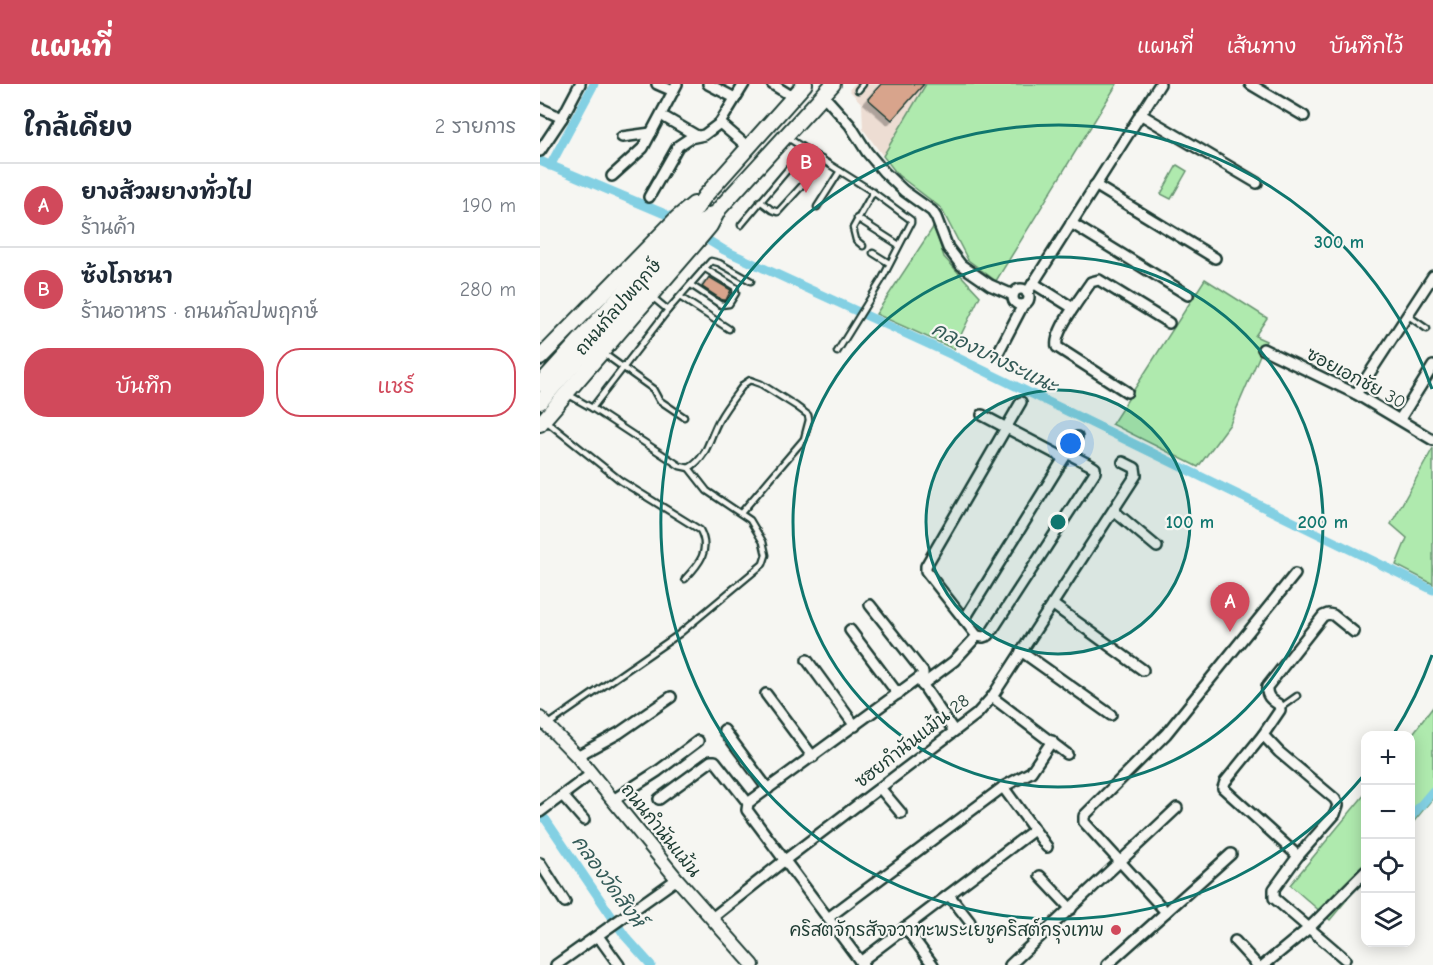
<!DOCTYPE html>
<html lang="th">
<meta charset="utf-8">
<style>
body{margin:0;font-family:"Comic Neue","Playpen Sans Thai",sans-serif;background:#f6f6f7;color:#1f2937}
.controls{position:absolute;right:18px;bottom:18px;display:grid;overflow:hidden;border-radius:12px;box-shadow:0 3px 15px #0003}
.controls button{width:54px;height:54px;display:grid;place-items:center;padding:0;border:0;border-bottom:2px solid #e0e1e3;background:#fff;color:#1f2937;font:30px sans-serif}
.you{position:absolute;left:531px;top:360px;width:21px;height:21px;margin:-15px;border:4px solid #fff;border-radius:50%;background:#1a73e8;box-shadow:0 0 0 9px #1a73e833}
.badge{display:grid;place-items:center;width:39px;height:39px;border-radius:50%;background:#d1495b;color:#fff;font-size:20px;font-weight:700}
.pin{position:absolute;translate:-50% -50px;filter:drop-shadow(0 2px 3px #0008)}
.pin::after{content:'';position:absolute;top:32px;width:21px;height:18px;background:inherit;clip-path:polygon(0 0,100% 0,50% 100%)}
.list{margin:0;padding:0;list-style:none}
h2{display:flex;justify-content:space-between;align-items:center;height:78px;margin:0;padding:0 24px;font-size:26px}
h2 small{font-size:20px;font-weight:400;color:#747a83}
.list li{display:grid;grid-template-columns:39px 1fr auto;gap:18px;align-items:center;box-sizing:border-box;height:84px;padding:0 24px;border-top:2px solid #e0e1e3}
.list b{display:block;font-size:22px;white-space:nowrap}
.list p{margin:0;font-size:20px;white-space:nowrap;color:#747a83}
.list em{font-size:20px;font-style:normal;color:#747a83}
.actions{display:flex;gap:12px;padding:18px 24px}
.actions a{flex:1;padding:14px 0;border:2px solid #d1495b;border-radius:24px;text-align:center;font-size:21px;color:#d1495b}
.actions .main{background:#d1495b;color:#fff}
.icon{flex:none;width:33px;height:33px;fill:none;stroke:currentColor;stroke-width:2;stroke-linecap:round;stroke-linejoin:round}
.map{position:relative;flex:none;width:893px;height:881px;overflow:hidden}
header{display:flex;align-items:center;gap:36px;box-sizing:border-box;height:84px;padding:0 30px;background:#d1495b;color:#fff}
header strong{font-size:28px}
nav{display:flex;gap:33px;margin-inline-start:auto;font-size:21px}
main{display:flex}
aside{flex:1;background:#fff}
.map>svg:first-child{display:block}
</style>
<header>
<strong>แผนที่</strong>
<nav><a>แผนที่</a><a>เส้นทาง</a><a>บันทึกไว้</a></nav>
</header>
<main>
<aside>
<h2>ใกล้เคียง<small>2 รายการ</small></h2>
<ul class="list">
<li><span class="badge">A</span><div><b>ยางส้วมยางทั่วไป</b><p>ร้านค้า</p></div><em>190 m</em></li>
<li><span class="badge">B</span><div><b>ซ้งโภชนา</b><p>ร้านอาหาร · ถนนกัลปพฤกษ์</p></div><em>280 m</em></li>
</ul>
<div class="actions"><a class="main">บันทึก</a><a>แชร์</a></div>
</aside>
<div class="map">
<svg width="893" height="881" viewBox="0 0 893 881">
<defs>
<filter id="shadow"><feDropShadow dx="-4.5" dy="4.5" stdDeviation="0" flood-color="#0004"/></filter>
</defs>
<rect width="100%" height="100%" fill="#f6f6f2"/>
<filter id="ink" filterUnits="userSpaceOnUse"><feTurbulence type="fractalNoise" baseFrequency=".0167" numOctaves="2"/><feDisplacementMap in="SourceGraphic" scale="12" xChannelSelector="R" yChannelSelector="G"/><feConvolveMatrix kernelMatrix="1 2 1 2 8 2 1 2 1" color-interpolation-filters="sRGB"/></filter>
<g filter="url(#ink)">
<path fill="#edddd3" d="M 314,0 L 386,0 L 343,72 L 323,45 L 322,20 L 309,6 Z"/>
<g fill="#afeaae" stroke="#679471" stroke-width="1.5">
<path d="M 386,0 L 577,0 L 456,197 L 428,176 L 401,124 L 358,91 L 343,72 Z"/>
<path d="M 637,81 L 647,87 L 631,115 L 621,110 Z"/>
<path d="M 394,142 L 404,173 L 440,212 L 414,265 L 336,230 Z"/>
<path d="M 665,195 L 727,234 L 715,252 L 726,257 L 690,340 L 658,383 L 572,340 Z"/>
<path d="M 893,364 L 893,500 L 856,481 L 867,454 L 851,440 Z"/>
<path d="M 893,623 L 893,714 L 871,741 L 871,652 Z"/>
<path d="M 825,710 L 825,794 L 790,836 L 750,801 Z"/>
</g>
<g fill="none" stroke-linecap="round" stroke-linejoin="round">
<g stroke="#83d0e3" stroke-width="9">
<path d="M 0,77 L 125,130 L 139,138"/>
<path d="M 10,82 L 54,0"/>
<path d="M 158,150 L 184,166 L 412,271 L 893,506"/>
<path d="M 0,731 L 6,736 L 85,852 L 111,881"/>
<path d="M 870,734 L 893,707"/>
</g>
</g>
<g fill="#d8a48c" stroke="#1f3d34" stroke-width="1.5" filter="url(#shadow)">
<path d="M 341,0 L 384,0 L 352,36 L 328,15 Z"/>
<path d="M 169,193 L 191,206 L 186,216 L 182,216 L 162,203 Z"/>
</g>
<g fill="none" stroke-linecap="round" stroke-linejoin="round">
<defs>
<g id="lane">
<path d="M 318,6 L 323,0"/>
<path d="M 248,54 L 333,108 L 371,136 L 371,139 L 341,197 L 297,268"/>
<path d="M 275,87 L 283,76"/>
<path d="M 220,117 L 232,126 L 238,128 L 269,94"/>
<path d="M 277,123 L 300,87"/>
<path d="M 317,134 L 359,161"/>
<path d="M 201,141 L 265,65"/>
<path d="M 323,162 L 316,156 L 313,144 L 333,108"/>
<path d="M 333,169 L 349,179"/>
<path d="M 151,201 L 181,221 L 189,220 L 196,209 L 195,203 L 164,184"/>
<path d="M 111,212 L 128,226 L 171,177 L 179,179 L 211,197"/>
<path d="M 140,213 L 189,245"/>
<path d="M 867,231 L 887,245"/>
<path d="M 63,269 L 113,305 L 119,316 L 144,333"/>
<path d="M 29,311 L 52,324 L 140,382 L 149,384 C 168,373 169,354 179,336 C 186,323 196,311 204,300 L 210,296 L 221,300 L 256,322 L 268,331 L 269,336 L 264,355 L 201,429"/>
<path d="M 52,324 L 128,226"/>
<path d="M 6,337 L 81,397 L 160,446 C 171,467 159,480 145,495"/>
<path d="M 740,624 L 757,612"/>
<path d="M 9,640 L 139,550 L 223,480 L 226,471 L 223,458 L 210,436 L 167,407 L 149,384"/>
</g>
<g id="street">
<path d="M 117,0 L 133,7"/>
<path d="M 168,0 L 195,14"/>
<path d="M 232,0 L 253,13"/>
<path d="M 710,0 L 764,32"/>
<path d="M 283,11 L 310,41 L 327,68 L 344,88 L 364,107 L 392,127 L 396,133 L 408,164 L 421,181 L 450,201 L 473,211"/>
<path d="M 0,24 L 22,34"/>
<path d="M 600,30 L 717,99"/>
<path d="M 126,34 L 157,52"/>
<path d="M 180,39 L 208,63"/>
<path d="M 82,53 L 111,49"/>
<path d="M 0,67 L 22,34 L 40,0"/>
<path d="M 72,92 L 103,64 L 137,0"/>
<path d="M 555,101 L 675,174"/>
<path d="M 109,113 L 138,62 L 150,54 L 164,51 L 180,39 L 204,0"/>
<path d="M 531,139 L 648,211"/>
<path d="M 493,199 L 533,224"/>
<circle cx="481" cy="213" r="8"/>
<path d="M 487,209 L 620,0"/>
<path d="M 723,265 L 816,310 L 893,356"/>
<path d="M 458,269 L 483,221"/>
<path d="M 587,308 L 517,263 C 513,248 542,212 551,198 L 559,196 L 629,239"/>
<path d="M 816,310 L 893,192"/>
<path d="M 442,331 L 524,374"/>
<path d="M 860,335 L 893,282"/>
<path d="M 574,427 L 617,463"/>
<path d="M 512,520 L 603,586"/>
<path d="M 424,536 L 537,353"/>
<path d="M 310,546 L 358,610"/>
<path d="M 437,552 L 443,553 L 449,551 L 555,388 L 555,384 L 552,382 L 527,369"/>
<path d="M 481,567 L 571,631"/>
<path d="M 267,576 L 315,642"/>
<path d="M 380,597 L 414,647"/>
<path d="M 382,601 L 414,577 L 437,552 L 386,487 L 386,482 L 481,318"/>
<path d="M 226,610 L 273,673"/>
<path d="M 452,613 L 527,670"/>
<path d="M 184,646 L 228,705"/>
<path d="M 723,651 L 685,698 L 683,704 L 758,772"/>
<path d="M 37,672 L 79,649 L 131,613"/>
<path d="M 463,703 L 507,763"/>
<path d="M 340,704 L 361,729"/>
<path d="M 23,712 L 44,736"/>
<path d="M 119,715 L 171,677 L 175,677 L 208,719"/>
<path d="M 73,716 L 118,687 L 158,657"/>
<path d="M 0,728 L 51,690"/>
<path d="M 0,779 L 25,818"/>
<path d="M 500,792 L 531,825"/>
<path d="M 409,811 L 430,838"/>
<path d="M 626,828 L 544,738 L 544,732 L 626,650 L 755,490"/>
<path d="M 172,834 L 245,776 L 437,630 L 452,613 L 596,391 L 595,384 L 583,378"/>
<path d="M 288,834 L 463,703 L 491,688 L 512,657"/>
<path d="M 365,843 L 393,881"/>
<path d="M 58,852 L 79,881"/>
<path d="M 695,857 L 717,881"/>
<path d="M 805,875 L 734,814 L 734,805 L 758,772 L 795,730 L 798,721 L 795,715 L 739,668 L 723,651 L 740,626 L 739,621 C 732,616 726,613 727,603 L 783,532 L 788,530 L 793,531 L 814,548"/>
<path d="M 320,878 L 494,746"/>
<path d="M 16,881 L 137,795"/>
<path d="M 323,881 L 207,726 L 208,719 L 383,591 L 383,588 L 330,521"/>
<path d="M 470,881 L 637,724"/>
<path d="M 567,881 L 691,770"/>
<path d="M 724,881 L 769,844 L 826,787"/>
</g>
<path id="secondary" d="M 0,634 L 37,672 L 137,795 L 213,881"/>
<g id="primary">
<path d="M 0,274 L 137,134 L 154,120"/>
<path d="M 0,300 L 146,139 L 165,112 L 265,0"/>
<path d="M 0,318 L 156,144 L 172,130"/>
<path d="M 0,340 L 155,160 L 170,142 L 179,125 L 293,0"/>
</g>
</defs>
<use href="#lane" stroke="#1f3d34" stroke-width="9"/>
<use href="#street" stroke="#1f3d34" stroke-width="14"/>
<use href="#secondary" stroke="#1f3d34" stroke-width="16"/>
<use href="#primary" stroke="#1f3d34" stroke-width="18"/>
<use href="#lane" stroke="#f6f6f2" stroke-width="4.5"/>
<use href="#street" stroke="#f6f6f2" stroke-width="9"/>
<use href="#secondary" stroke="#f6f6f2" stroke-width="12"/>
<use href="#primary" stroke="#f6f6f2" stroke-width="14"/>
</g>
</g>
<circle cx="518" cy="438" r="132" fill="#0f766e" fill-opacity=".12"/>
<g fill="none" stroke="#0f766e" stroke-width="3">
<circle cx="518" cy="438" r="132"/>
<circle cx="518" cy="438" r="265"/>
<path d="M892 571A397 397 0 0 1 853 651M824 691A397 397 0 1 1 892 305"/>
</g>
<circle fill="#d1495b" stroke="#f6f6f2" stroke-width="2" cx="576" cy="846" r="6"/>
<g text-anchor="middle" stroke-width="4.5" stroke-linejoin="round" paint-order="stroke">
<g font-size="18" fill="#1f3d34" stroke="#f6f6f2">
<text transform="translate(78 223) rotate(-49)" y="6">ถนนกัลปพฤกษ์</text>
<text transform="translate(816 294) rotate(28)" y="6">ซอยเอกชัย 30</text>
<text transform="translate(372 657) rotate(-38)" y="6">ซฮยกำนันแม้น 28</text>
<text transform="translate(121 746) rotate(51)" y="6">ถนนกำนันแม้น</text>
</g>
<g font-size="18" fill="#1f3d34" stroke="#f6f6f2" text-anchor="end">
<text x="564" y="852">คริสตจักรสัจจวาทะพระเยชูคริสต์กรุงเทพ</text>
</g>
<g font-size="20" font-style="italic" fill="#335a57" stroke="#f6f6f2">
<text transform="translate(455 273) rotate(26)" y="7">คลองบางระแนะ</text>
<text transform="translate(69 797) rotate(54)" y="7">คลองวัดสิงห์</text>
</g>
</g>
<circle cx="518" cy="438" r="9" fill="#0f766e" stroke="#f6f6f2" stroke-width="3"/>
<g font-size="18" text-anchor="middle" font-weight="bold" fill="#0f766e" stroke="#f6f6f2" stroke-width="4.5" stroke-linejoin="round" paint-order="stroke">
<text x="799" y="164">300 m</text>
<text x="650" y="444">100 m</text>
<text x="783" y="444">200 m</text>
</g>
</svg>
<div class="controls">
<button>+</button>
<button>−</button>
<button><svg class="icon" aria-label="locate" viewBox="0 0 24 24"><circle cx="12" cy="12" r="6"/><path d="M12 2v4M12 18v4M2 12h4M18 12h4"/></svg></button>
<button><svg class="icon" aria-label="layers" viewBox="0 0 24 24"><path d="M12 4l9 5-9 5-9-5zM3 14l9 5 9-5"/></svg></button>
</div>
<div class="you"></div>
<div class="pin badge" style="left:690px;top:548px">A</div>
<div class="pin badge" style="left:266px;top:109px">B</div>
</div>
</main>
